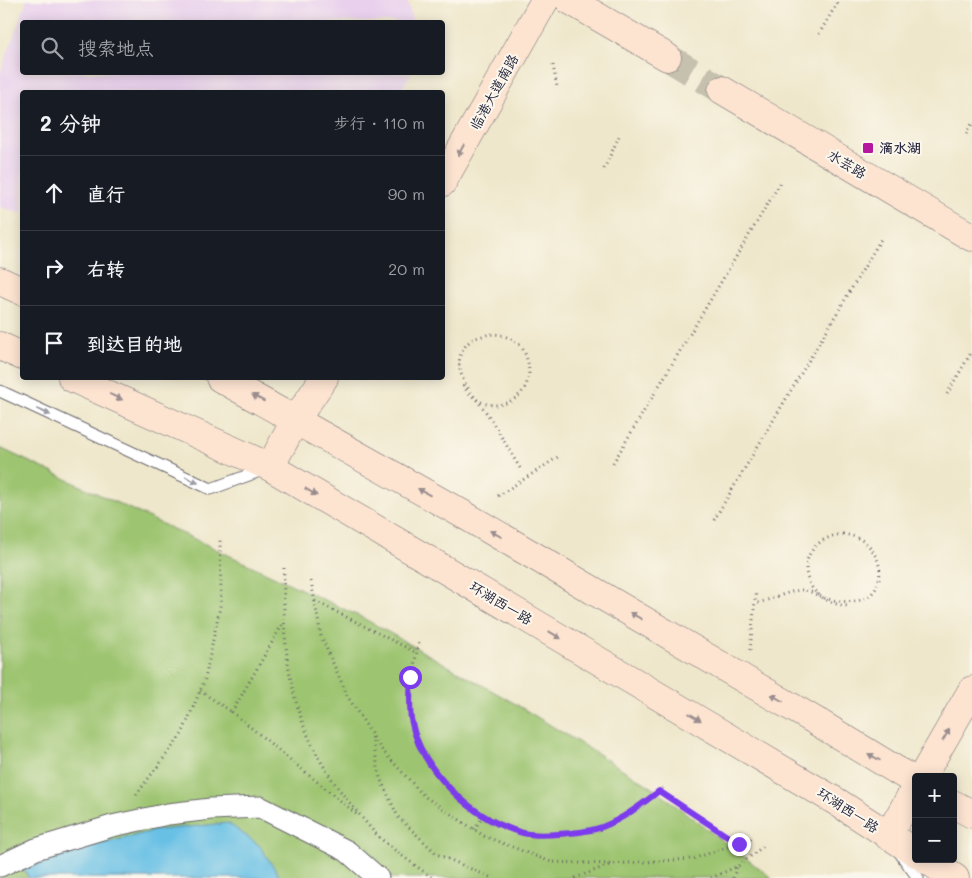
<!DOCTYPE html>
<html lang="zh">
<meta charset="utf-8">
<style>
body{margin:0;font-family:Mali,"LXGW WenKai TC",sans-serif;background:#242831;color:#f1f3f6}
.controls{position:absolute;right:15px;bottom:15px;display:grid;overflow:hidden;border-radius:5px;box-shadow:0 2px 12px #0003}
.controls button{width:45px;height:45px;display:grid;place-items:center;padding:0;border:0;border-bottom:1px solid #363941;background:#171b24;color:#f1f3f6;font:25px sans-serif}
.stop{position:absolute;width:15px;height:15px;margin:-11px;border:4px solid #7c3aed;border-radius:50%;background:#fff}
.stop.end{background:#7c3aed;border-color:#fff;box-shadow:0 1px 5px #0008}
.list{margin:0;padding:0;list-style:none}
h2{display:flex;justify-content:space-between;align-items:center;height:65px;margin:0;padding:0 20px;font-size:21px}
h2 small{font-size:16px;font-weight:400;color:#9ea1a6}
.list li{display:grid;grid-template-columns:32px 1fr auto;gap:15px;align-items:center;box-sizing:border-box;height:75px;padding:0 20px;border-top:1px solid #363941}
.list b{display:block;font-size:19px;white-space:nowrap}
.list em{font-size:16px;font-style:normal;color:#9ea1a6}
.icon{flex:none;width:28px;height:28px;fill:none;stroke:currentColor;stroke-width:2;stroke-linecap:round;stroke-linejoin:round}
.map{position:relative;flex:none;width:972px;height:878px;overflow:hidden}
.search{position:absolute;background:#171b24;box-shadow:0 2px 12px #0003;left:20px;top:20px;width:425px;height:55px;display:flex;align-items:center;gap:12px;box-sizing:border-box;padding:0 18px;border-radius:5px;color:#9ea1a6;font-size:19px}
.panel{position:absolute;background:#171b24;box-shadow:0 2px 12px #0003;left:20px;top:90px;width:425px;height:290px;border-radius:5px}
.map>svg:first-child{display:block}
</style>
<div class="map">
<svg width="972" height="878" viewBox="0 0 972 878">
<rect width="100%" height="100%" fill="#fbf7ec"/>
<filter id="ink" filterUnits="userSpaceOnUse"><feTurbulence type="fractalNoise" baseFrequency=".02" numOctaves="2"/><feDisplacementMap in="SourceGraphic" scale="10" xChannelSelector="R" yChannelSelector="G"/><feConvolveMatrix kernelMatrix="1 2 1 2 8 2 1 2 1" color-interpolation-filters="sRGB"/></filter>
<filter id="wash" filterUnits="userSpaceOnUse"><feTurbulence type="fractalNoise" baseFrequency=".0096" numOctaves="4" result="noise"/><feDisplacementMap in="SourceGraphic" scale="20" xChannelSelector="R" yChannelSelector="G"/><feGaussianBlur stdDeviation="1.12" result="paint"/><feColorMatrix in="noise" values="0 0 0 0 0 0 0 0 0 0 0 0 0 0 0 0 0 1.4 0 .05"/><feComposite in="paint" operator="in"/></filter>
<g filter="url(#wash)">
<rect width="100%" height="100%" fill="#efe7cb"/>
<path fill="#e9d1ed" d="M 27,0 L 407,0 L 413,22 L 22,22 L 22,72 L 411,73 L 400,92 L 22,92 L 22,214 L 0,207 L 0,73 Z"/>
<path fill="#9dc46f" stroke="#607355" d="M 0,448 L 363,618 L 514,703 L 650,786 L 772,878 L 281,878 L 275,871 L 24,870 L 29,878 L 0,878 Z"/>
<path fill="#68c0e5" stroke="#457190" d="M 228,823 L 259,845 L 281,878 L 29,878 L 24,869 L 89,847 L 157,830 Z"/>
</g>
<g filter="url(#ink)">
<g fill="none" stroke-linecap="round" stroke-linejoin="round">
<path stroke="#c6c0ae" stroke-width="28" stroke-dasharray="28 14" stroke-linecap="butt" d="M 667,57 L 722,90"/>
<defs>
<g id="lane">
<path d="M 0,391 L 211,489 L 265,469"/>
<path d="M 900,853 L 918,878"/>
</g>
<path id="street" d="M 0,866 L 36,849 L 112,826 L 168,814 L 211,809 L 260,807 L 347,851 L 378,878"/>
<g id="secondary">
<path d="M 569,0 L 667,57"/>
<path d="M 722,90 L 971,237"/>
<path d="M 442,183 L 545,0"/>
<path d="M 0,281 L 22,291"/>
<path d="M 0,346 L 22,356"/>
<path d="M 72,378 L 270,467 L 437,565"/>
<path d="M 220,378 L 466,516"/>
<path d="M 270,467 L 296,419 L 324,378"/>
<path d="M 819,723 L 916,782"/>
<path d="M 788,773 L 837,802 L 916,853"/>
<path d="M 922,777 L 972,690"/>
<path d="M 953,804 L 972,814"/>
<path d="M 888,836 L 916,787"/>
<path d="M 925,859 L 955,878"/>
</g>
</defs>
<use href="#lane" stroke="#6a676d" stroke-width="13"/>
<use href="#street" stroke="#6a676d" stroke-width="23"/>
<use href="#secondary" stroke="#6a676d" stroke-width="29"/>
<g stroke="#6a676d" stroke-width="3" stroke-dasharray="1 4" stroke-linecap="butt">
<path d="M 819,34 L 839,0"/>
<path d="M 553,65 L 557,87"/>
<path d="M 966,134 L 972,124"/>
<path d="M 604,169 L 620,134"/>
<path d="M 947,394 L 972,351"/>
<path d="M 613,463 L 782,180"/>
<path d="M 520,468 C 509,450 499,432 488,415 C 476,397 451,375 462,351 C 466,344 471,339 479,337 C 495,331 508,335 521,346"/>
<path d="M 498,496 L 558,457"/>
<path d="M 714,520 L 881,239"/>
<path d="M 284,568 C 282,662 290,732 353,807 C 361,816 369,827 378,836 C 394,851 414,864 432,878"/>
<path d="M 311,581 L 321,636 L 348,697 L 381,749 L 424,796 L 484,836 L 551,862 L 611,864 L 692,859 L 754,838"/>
<path d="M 315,601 L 417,653"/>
<path d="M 758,603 C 769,600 792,590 803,590 C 809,590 818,596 824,598 C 843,603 871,606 878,583 C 882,571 879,560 872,550 C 864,539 855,536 843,534"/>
<path d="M 282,625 L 232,712 L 359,816"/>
<path d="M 419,643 C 413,668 408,692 411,718 C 418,769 475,820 523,832 C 538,837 587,832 602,827 C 625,818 644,803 663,788"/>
<path d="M 750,650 L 756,591"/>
<path d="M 200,691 L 232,712"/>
<path d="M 372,737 L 380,778 L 398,817 L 437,854 L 492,878"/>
<path d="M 659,791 L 739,843"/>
<path d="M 136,795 L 182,734 L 205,679 L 221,602 L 220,538"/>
<path d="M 474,829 L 485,815"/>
<path d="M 575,878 L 609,865"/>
<path d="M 711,878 L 738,866 L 765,845"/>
<path d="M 733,878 L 737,866"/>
</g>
<use href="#lane" stroke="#fff" stroke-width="11"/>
<use href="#street" stroke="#fff" stroke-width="21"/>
<use href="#secondary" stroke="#fde4d1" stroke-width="28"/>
<defs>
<g id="secondary-bridge">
<path d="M 466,516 L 819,723"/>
<path d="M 437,565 L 788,773"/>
</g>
</defs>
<use href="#secondary-bridge" stroke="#6a676d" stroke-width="29" stroke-linecap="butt"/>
<g stroke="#6a676d" stroke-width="3" stroke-dasharray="1 4" stroke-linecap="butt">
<path d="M 463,385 C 488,428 551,395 521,346"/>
<path d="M 843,534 C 792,540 794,601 848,606"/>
</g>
<use href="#secondary-bridge" stroke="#fde4d1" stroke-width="28"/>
</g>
<defs><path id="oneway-solid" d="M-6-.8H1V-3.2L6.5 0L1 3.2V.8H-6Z" transform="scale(1.25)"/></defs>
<g fill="#9a8d8e">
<use href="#oneway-solid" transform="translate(461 150) rotate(119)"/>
<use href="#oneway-solid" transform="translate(116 397) rotate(24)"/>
<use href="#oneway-solid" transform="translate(258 398) rotate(-151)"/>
<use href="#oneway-solid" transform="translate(311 492) rotate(31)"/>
<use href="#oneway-solid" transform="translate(424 492) rotate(-151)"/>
<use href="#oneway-solid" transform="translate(496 534) rotate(-150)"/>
<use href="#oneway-solid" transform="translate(636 616) rotate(-150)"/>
<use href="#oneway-solid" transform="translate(555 635) rotate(31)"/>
<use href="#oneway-solid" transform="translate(777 698) rotate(-150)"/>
<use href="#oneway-solid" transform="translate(695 717) rotate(31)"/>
<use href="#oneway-solid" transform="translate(946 735) rotate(-60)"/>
<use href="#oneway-solid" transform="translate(874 757) rotate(-150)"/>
</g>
<g fill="#9c9ca7">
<use href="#oneway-solid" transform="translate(44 412) rotate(25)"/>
<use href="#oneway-solid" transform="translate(192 480) rotate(26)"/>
</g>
</g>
<g fill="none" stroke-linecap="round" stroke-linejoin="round" filter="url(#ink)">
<path stroke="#7c3aed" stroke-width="6" d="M 410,677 C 411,691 409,706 411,719 C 420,770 473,820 523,833 C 539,837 586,833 602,827 C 623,819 641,805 659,791 L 739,844"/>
</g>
<rect fill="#b5179e" stroke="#fbf7ec" stroke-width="2" x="862" y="142" width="12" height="12" rx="2.5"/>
<g text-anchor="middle" stroke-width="4" stroke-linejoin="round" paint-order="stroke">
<g font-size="14" fill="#22223b" stroke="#fbf7ec">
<text transform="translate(494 92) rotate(-61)" y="5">临港大道南路</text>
<text transform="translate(847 164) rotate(31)" y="5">水芸路</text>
<text transform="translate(501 603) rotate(31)" y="5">环湖西一路</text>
<text transform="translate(848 810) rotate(33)" y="5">环湖西一路</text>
</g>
<g font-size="14" font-weight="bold" fill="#22223b" stroke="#fbf7ec" text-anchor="start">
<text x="879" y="153">滴水湖</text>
</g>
</g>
</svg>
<div class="controls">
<button>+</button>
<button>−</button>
</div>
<div class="stop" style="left:410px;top:677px"></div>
<div class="stop end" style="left:739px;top:844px"></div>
<div class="search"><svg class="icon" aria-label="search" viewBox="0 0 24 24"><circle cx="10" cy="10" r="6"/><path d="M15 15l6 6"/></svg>搜索地点</div>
<section class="panel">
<h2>2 分钟<small>步行 · 110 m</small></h2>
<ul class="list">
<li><svg class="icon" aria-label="ahead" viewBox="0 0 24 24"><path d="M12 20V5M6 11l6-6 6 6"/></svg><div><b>直行</b></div><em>90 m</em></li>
<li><svg class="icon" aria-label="right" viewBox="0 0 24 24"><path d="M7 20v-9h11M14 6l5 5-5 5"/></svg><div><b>右转</b></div><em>20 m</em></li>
<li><svg class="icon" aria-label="arrive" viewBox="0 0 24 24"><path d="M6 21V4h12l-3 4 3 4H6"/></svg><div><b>到达目的地</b></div></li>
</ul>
</section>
</div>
